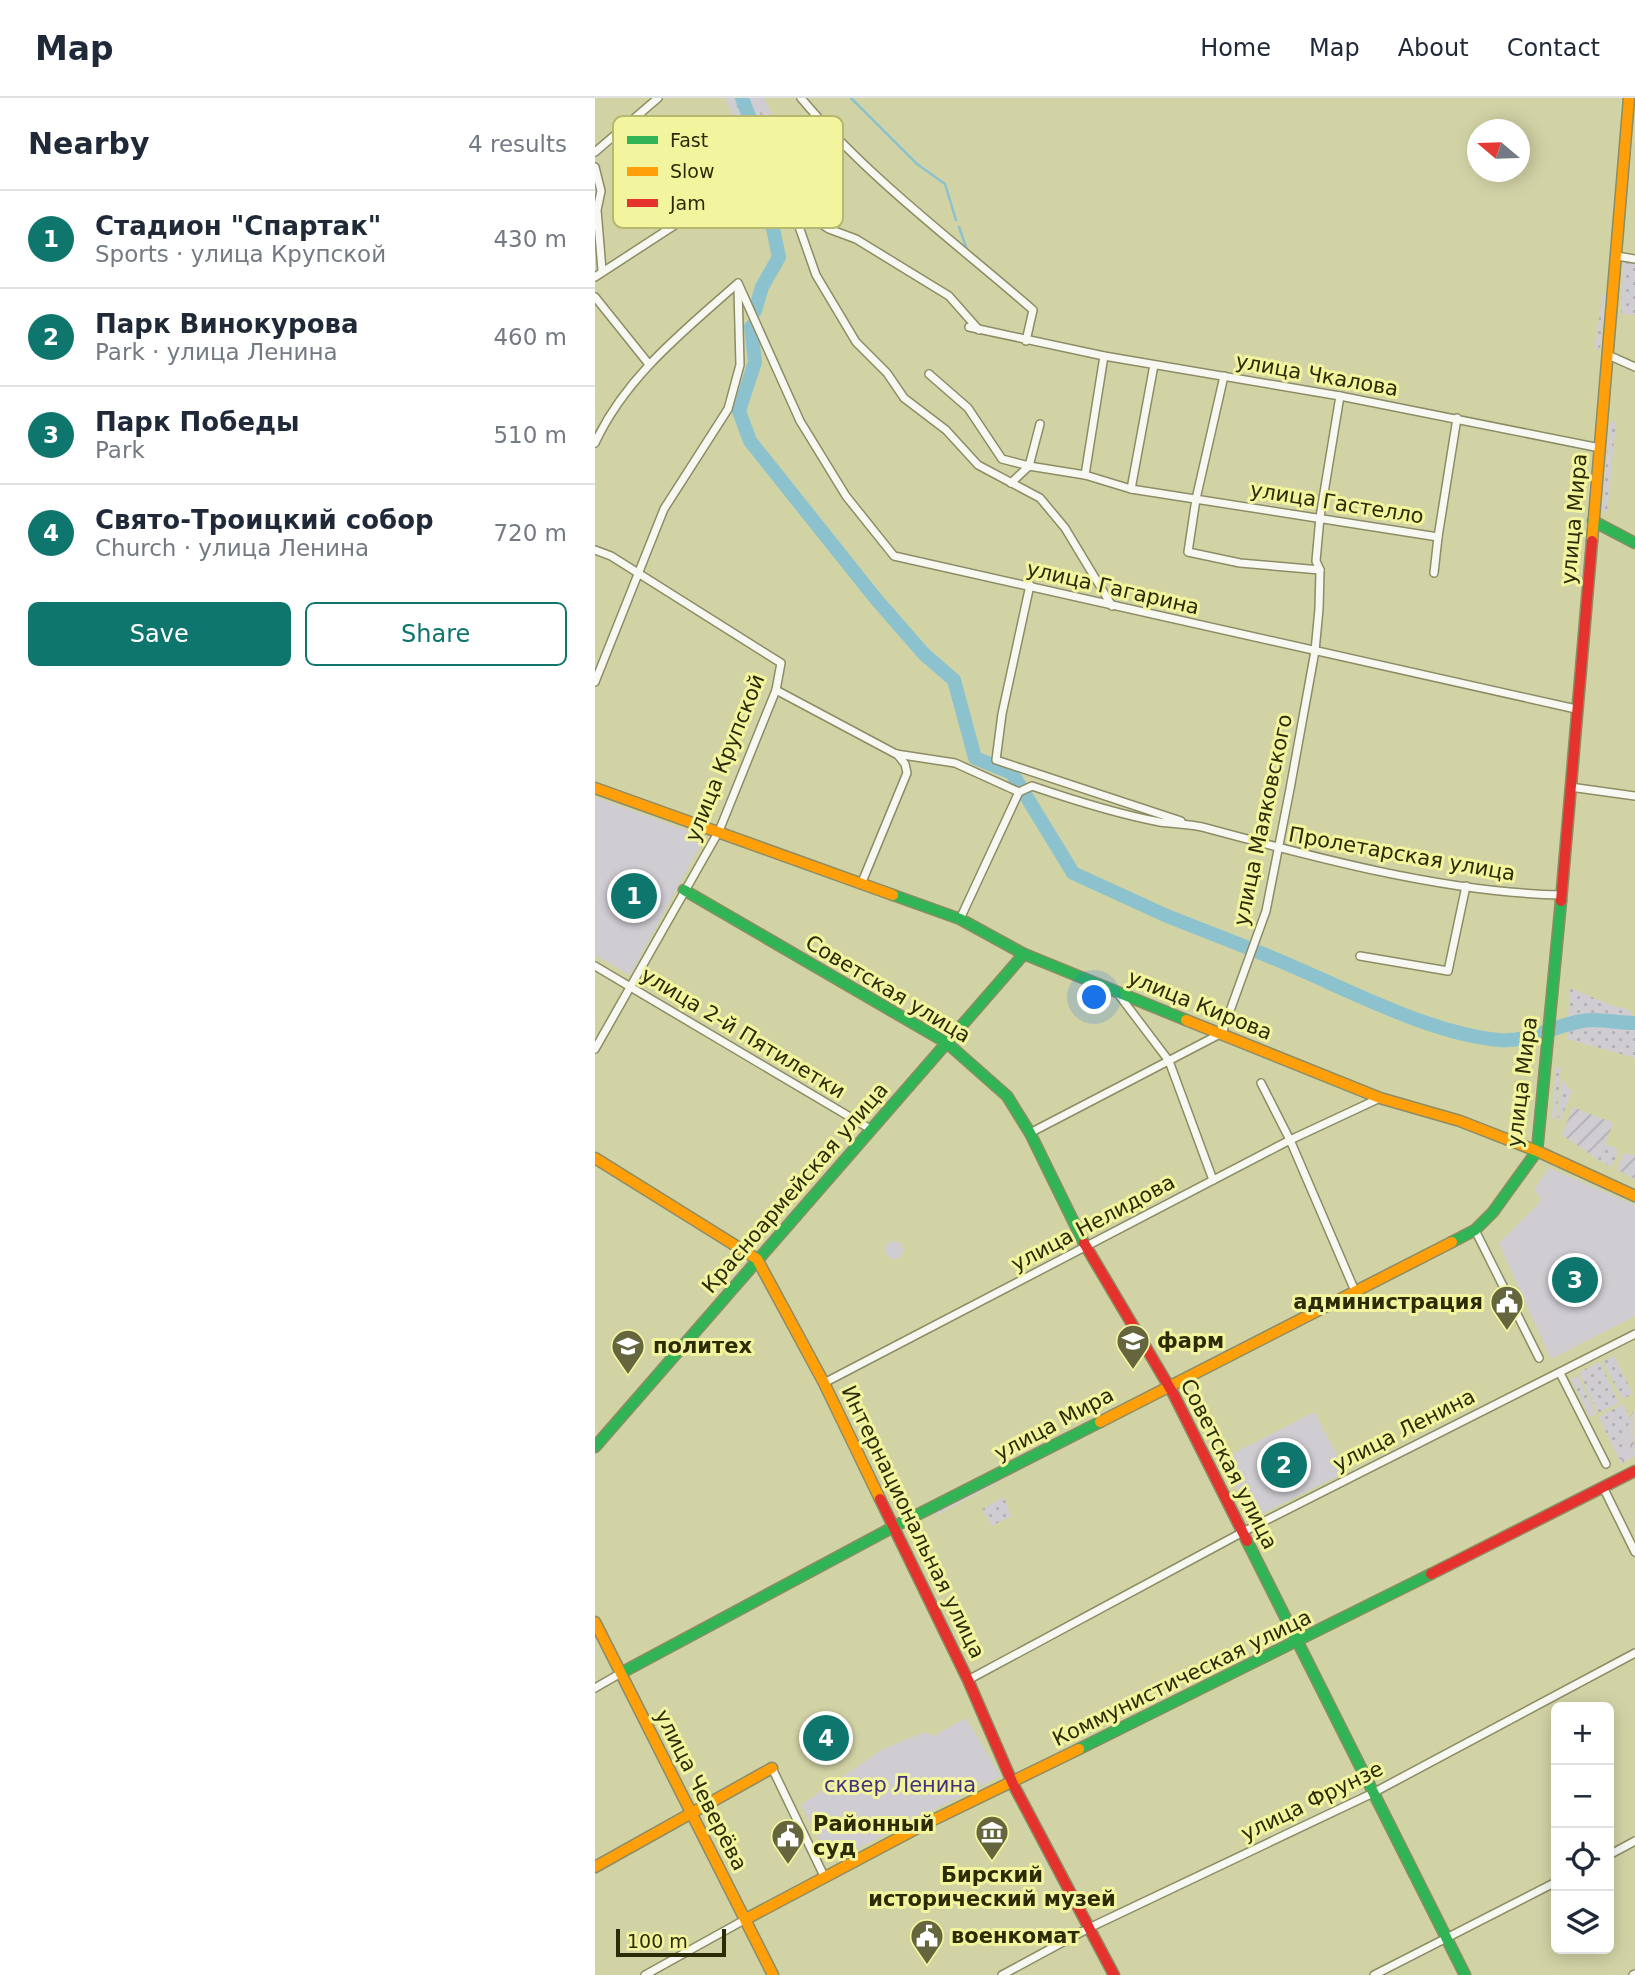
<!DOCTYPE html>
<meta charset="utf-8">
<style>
body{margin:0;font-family:"DejaVu Sans",sans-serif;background:#f2f2f3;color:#1f2937}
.controls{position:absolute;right:21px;bottom:21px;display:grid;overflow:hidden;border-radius:10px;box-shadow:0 4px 18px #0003}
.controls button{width:63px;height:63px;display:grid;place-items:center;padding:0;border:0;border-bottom:2px solid #e0e1e3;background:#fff;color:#1f2937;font:35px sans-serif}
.compass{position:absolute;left:872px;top:21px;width:63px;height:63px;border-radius:50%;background:#fff;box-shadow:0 4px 18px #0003;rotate:289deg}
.scale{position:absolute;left:21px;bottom:18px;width:110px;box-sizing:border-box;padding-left:7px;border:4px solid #2b2b06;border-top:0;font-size:19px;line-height:24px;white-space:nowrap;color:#2b2b06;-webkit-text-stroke:5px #f2f49e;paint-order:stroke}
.you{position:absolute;left:500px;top:900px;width:24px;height:24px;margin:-18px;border:5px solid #fff;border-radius:50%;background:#1a73e8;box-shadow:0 0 0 10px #1a73e833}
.badge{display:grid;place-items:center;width:46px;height:46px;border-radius:50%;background:#0f766e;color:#fff;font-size:23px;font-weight:700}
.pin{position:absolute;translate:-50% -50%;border:4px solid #fff;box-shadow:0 2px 7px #0006}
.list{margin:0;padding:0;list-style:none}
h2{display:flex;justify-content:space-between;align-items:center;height:91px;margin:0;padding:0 28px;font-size:30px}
h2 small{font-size:23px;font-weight:400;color:#747a83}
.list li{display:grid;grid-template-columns:46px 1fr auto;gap:21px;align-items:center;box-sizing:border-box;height:98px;padding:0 28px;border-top:2px solid #e0e1e3}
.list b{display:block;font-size:26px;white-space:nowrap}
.list p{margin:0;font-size:23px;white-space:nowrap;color:#747a83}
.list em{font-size:23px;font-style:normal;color:#747a83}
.actions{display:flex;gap:14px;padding:21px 28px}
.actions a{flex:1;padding:16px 0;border:2px solid #0f766e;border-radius:10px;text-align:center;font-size:24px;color:#0f766e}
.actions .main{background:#0f766e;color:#fff}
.icon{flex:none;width:38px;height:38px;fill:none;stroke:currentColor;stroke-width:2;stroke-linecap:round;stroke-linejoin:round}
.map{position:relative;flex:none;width:1040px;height:1877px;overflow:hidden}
header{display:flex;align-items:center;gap:42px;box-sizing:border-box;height:98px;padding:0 35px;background:#fff;border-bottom:2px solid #e0e1e3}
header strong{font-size:33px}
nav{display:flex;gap:38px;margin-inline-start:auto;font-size:24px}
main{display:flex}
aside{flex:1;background:#fff}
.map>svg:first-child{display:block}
</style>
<header>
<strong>Map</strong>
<nav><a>Home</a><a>Map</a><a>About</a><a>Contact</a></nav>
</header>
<main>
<aside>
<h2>Nearby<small>4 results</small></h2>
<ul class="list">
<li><span class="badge">1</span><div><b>Стадион &quot;Спартак&quot;</b><p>Sports · улица Крупской</p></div><em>430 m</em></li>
<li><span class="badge">2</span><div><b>Парк Винокурова</b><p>Park · улица Ленина</p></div><em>460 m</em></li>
<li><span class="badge">3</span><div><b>Парк Победы</b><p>Park</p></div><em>510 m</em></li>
<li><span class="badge">4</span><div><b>Свято-Троицкий собор</b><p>Church · улица Ленина</p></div><em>720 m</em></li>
</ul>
<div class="actions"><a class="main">Save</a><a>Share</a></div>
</aside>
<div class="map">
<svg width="1040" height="1877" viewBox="0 0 1040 1877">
<defs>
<pattern id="grass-dots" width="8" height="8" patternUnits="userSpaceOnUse" patternTransform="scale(1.75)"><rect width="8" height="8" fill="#cfccd2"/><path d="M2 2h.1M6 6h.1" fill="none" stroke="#b2afb3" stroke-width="1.8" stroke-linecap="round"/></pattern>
<pattern id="forest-crowns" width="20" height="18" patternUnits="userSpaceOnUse" patternTransform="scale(1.75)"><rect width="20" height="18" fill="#cfccd2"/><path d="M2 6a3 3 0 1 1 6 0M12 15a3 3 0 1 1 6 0" fill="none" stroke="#b2afb3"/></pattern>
<pattern id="wetland-marsh" width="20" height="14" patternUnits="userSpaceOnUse" patternTransform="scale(1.75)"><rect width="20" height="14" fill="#cfccd2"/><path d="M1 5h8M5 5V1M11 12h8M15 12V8" fill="none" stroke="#b2afb3"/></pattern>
<pattern id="garden-furrows" width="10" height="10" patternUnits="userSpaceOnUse" patternTransform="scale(1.75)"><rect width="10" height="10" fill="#cfccd2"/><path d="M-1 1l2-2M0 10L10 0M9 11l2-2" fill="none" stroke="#b2afb3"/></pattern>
</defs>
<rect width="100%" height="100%" fill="#d2d3a5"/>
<g fill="url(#grass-dots)">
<path d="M 1040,161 L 1040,217 L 1026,216 L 1028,165 Z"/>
<path d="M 1007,196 L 1010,198 L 1005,252 L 1000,252 Z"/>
<path d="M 1021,323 L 1012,416 L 1007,411 L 1015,325 Z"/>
<path d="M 975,890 L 1021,909 L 1033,911 L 1040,921 L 1040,960 L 972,941 Z"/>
<path d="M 966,968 L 961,1021 L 957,1020 L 961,970 Z"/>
<path d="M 967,983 L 977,993 L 965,1023 L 963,1021 Z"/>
<path d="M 1010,1046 L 1021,1050 L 1023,1056 L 1016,1069 L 1004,1062 Z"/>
<path d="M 1019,1258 L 1038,1296 L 1027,1301 L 1008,1263 Z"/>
<path d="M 1005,1264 L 1024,1305 L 1003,1315 L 984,1274 Z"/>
<path d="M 983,1278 L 1001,1316 L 995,1319 L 976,1281 Z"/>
<path d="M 1028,1306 L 1035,1320 L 1024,1361 L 1004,1319 Z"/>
<path d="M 409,1399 L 416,1418 L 397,1428 L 387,1411 Z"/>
</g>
<g fill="url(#forest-crowns)">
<path d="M 1038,1312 L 1040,1358 L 1026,1366 L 1024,1361 Z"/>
<path d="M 421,1370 L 423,1373 L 342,1417 L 340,1414 Z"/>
</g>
<path fill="url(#wetland-marsh)" d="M 130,0 L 169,0 C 181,24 197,59 186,85 L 170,82 L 158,65 Z"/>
<g fill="#cfccd2">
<path d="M 0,699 L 110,739 L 35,877 L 0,857 Z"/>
<path d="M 954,1070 L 1040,1107 L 1040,1218 L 956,1261 L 904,1145 L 944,1105 L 946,1101 L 939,1091 Z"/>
<circle cx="299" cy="1152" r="9"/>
<path d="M 719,1314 L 751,1374 L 657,1421 L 628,1361 Z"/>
<path d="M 371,1620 L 406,1678 L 236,1764 L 206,1707 L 288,1651 L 330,1634 L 338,1638 Z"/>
</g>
<g fill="url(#garden-furrows)">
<path d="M 978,1009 L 1018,1025 L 1004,1062 L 967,1037 Z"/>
<path d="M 1029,1055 L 1040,1057 L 1040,1081 L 1022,1072 Z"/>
</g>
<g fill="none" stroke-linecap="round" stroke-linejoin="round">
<g stroke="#8bc2cd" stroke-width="2.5">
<path d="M 256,0 L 322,66 L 350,86 L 361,122"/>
<path d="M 364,129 L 372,152"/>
<path d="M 501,253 L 515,256"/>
</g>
<g stroke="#8bc2cd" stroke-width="14">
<path d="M 147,0 L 177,79 L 177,126 L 184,159 L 167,189 L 160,213"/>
<path d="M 156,229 L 160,264 L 144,313 L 155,343 L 281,501 L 329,556 L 359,582 L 380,660 L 417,675 L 478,775 L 572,818 L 651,849"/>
<path d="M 663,854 C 736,882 825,934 903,942 C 937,945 966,923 997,922 C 1011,922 1026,925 1040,925"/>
</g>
<defs>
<g id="street">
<path d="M 206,0 C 273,80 360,144 438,212 L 431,243"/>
<path d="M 201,38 L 224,22"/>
<path d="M 0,54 L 63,0"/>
<path d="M 0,69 L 6,93 L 2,112 L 7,172"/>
<path d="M 195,103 L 221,177 L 261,244 L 292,275 L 309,300 L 351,332 L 383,367 L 445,400 L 470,430 L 517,508"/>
<path d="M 1022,158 L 1040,161"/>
<path d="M 0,179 L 143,86 L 153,82 L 163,83 L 234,131 L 261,141 L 354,198 L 384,232"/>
<path d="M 0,199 L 53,265"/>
<path d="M 374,229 L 509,258 L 745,298 L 1005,350"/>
<path d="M 1013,257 L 1040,269"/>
<path d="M 334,276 L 373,310 L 407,361 L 434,368 L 445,326"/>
<path d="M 629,278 L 601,401 L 593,454 L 645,465 L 725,472"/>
<path d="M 0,345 C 31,278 89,233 143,185 L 205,323 L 251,398 L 299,458 L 981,611"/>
<path d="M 490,377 L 509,258"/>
<path d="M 416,385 L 434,368 L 490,377 L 536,391 L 843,439 L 862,320"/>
<path d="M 536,391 L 559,267"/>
<path d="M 0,452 L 16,458 L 186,565 L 181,592 L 124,733 L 0,951"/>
<path d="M 839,475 L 843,439"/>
<path d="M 435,487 L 407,616 L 401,662 L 586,723"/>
<path d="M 0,584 L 69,411 L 133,311 L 145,267 L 143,191"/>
<path d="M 181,592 L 301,656 L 360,665 L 424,694 L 437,688 C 478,702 522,716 565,724 C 579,726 593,726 607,729 C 718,759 851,795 967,797"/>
<path d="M 975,689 L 1040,698"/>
<path d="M 267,784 L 312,675 L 310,666 L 302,656"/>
<path d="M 365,821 L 424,694"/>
<path d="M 765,858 L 853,873 L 871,788"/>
<path d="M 0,868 L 277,1032"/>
<path d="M 524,897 L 574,963 L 618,1082"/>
<path d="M 666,985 L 695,1042 L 760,1193"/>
<path d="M 435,1035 L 627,935 L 671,813 L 695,691 L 720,553 L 724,511 L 725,472 L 721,463 L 725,419 L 745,298"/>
<path d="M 880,1132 L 944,1260"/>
<path d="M 965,1275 L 1011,1366"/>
<path d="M 229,1285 L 695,1042 L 785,1000"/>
<path d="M 1008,1389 L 1040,1454"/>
<path d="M 373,1582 L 648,1434 L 1040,1236"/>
<path d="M 0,1590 L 26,1575"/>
<path d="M 177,1670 L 229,1778"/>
<path d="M 1014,1757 L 1040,1743"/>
<path d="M 50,1877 L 151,1821"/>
<path d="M 407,1877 L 494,1830 L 776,1696 L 1040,1555"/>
<path d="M 779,1877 L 961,1784"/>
<path d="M 1038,1877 L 1040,1876"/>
</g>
<g id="fast">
<path d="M 998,423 L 1040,445"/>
<path d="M 89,792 L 352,945 L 412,998 L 435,1035 L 489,1145"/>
<path d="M 298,797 L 365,821 L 429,856 L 591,922"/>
<path d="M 857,1144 L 880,1132 L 898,1114 L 942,1053 L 966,803"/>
<path d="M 0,1349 L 429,856"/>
<path d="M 652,1443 L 870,1877"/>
<path d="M 26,1575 L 304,1426 L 505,1324"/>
<path d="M 484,1651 L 836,1476"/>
</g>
<g id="slow">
<path d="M 997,443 L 1034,0"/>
<path d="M 0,690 L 298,797"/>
<path d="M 591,922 L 785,1000 L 865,1023 L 942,1053 L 1040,1098"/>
<path d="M 0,1060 L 162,1161 L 229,1285 L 285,1401"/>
<path d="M 505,1324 L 857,1144"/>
<path d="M 0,1524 L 178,1877"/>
<path d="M 0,1769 L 177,1670"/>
<path d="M 151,1821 L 330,1726 L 484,1651"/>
</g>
<g id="jam">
<path d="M 966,803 L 997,443"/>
<path d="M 489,1145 L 579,1297 L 652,1443"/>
<path d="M 285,1401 L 373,1582 L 418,1686 L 519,1877"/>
<path d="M 836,1476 L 1040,1373"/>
</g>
</defs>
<use href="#street" stroke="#8c8c65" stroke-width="10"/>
<use href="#fast" stroke="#8c8c65" stroke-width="13"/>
<use href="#slow" stroke="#8c8c65" stroke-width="13"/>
<use href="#jam" stroke="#8c8c65" stroke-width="13"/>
<use href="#street" stroke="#f8f8f2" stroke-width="7"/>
<use href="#fast" stroke="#30b455" stroke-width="10"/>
<use href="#slow" stroke="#ff9f0a" stroke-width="10"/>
<use href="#jam" stroke="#e5322d" stroke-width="10"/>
</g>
<defs>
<symbol id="civic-pin" viewBox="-11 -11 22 30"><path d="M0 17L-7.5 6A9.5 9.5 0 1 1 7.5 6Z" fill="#65663e" stroke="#f2f49e"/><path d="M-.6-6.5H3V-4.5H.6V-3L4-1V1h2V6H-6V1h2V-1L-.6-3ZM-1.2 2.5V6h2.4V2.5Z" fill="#fff"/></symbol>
<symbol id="university-pin" viewBox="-11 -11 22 30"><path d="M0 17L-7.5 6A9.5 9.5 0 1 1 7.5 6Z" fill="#65663e" stroke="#f2f49e"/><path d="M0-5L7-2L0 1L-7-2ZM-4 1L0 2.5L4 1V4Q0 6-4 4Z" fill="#fff"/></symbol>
<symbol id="museum-pin" viewBox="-11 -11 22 30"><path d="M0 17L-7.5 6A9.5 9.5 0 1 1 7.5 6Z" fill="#65663e" stroke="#f2f49e"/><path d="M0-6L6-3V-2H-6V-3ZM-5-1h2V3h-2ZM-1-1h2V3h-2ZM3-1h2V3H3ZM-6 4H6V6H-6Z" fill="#fff"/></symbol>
</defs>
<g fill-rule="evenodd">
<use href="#civic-pin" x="893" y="1185" width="38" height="52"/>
<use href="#university-pin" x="519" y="1224" width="38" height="52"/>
<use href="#university-pin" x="14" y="1229" width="38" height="52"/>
<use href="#museum-pin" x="378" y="1715" width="38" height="52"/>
<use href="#civic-pin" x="174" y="1719" width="38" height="52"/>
<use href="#civic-pin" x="313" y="1819" width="38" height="52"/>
</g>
<g text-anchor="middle" stroke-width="6" stroke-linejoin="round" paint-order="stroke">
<g font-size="21" fill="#2b2b06" stroke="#f2f49e">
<text transform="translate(722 277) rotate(10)" y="7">улица Чкалова</text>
<text transform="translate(742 405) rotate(9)" y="7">улица Гастелло</text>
<text transform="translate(979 421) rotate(-85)" y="7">улица Мира</text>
<text transform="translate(518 490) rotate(13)" y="7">улица Гагарина</text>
<text transform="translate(130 660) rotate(-68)" y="7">улица Крупской</text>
<text transform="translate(668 722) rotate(-78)" y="7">улица Маяковского</text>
<text transform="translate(807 756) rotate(10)" y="7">Пролетарская улица</text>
<text transform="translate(293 891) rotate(31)" y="7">Советская улица</text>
<text transform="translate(605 907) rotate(22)" y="7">улица Кирова</text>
<text transform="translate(148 935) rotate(31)" y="7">улица 2-й Пятилетки</text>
<text transform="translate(927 984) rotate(-83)" y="7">улица Мира</text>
<text transform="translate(200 1090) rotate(-49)" y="7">Красноармейская улица</text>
<text transform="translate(498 1125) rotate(-28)" y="7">улица Нелидова</text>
<text transform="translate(459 1326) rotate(-28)" y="7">улица Мира</text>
<text transform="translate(809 1332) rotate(-27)" y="7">улица Ленина</text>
<text transform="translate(634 1366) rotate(63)" y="7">Советская улица</text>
<text transform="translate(318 1424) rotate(64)" y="7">Интернациональная улица</text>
<text transform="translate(587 1580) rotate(-26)" y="7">Коммунистическая улица</text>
<text transform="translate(106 1692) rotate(63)" y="7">улица Чеверёва</text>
<text transform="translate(717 1703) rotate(-26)" y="7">улица Фрунзе</text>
</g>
<g font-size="21" font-weight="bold" fill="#2b2b06" stroke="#f2f49e" text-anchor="start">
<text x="888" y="1211" text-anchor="end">администрация</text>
<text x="562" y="1250">фарм</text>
<text x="58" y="1255">политех</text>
<text x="218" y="1733">Районный<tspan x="218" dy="24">суд</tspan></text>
<text x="397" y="1784" text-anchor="middle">Бирский<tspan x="397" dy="24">исторический музей</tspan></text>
<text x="356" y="1845">военкомат</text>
</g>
<g font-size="21" fill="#42317d" stroke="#f2f49e">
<text x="305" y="1694">сквер Ленина</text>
</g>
</g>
<rect x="18" y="18" width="230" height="112" rx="10" fill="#f2f49e" stroke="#b6b870" stroke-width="2"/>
<rect x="32" y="38" width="31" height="8" fill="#30b455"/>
<rect x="32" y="69" width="31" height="9" fill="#ff9f0a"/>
<rect x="32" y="101" width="31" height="8" fill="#e5322d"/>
<g font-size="19" fill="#2b2b06">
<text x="75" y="49">Fast</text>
<text x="75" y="80">Slow</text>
<text x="75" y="112">Jam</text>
</g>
</svg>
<div class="controls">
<button>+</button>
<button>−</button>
<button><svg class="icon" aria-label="locate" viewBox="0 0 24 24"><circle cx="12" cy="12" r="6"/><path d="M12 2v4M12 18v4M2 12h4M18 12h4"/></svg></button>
<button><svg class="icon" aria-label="layers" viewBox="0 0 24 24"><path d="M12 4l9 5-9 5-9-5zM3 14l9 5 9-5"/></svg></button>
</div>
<svg class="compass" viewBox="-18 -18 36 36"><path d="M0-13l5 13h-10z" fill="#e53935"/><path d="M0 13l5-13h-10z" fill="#747a83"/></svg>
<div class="scale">100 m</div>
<div class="you"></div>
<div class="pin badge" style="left:39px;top:798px">1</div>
<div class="pin badge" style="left:689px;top:1367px">2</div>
<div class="pin badge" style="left:980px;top:1182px">3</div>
<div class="pin badge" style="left:231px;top:1640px">4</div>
</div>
</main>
